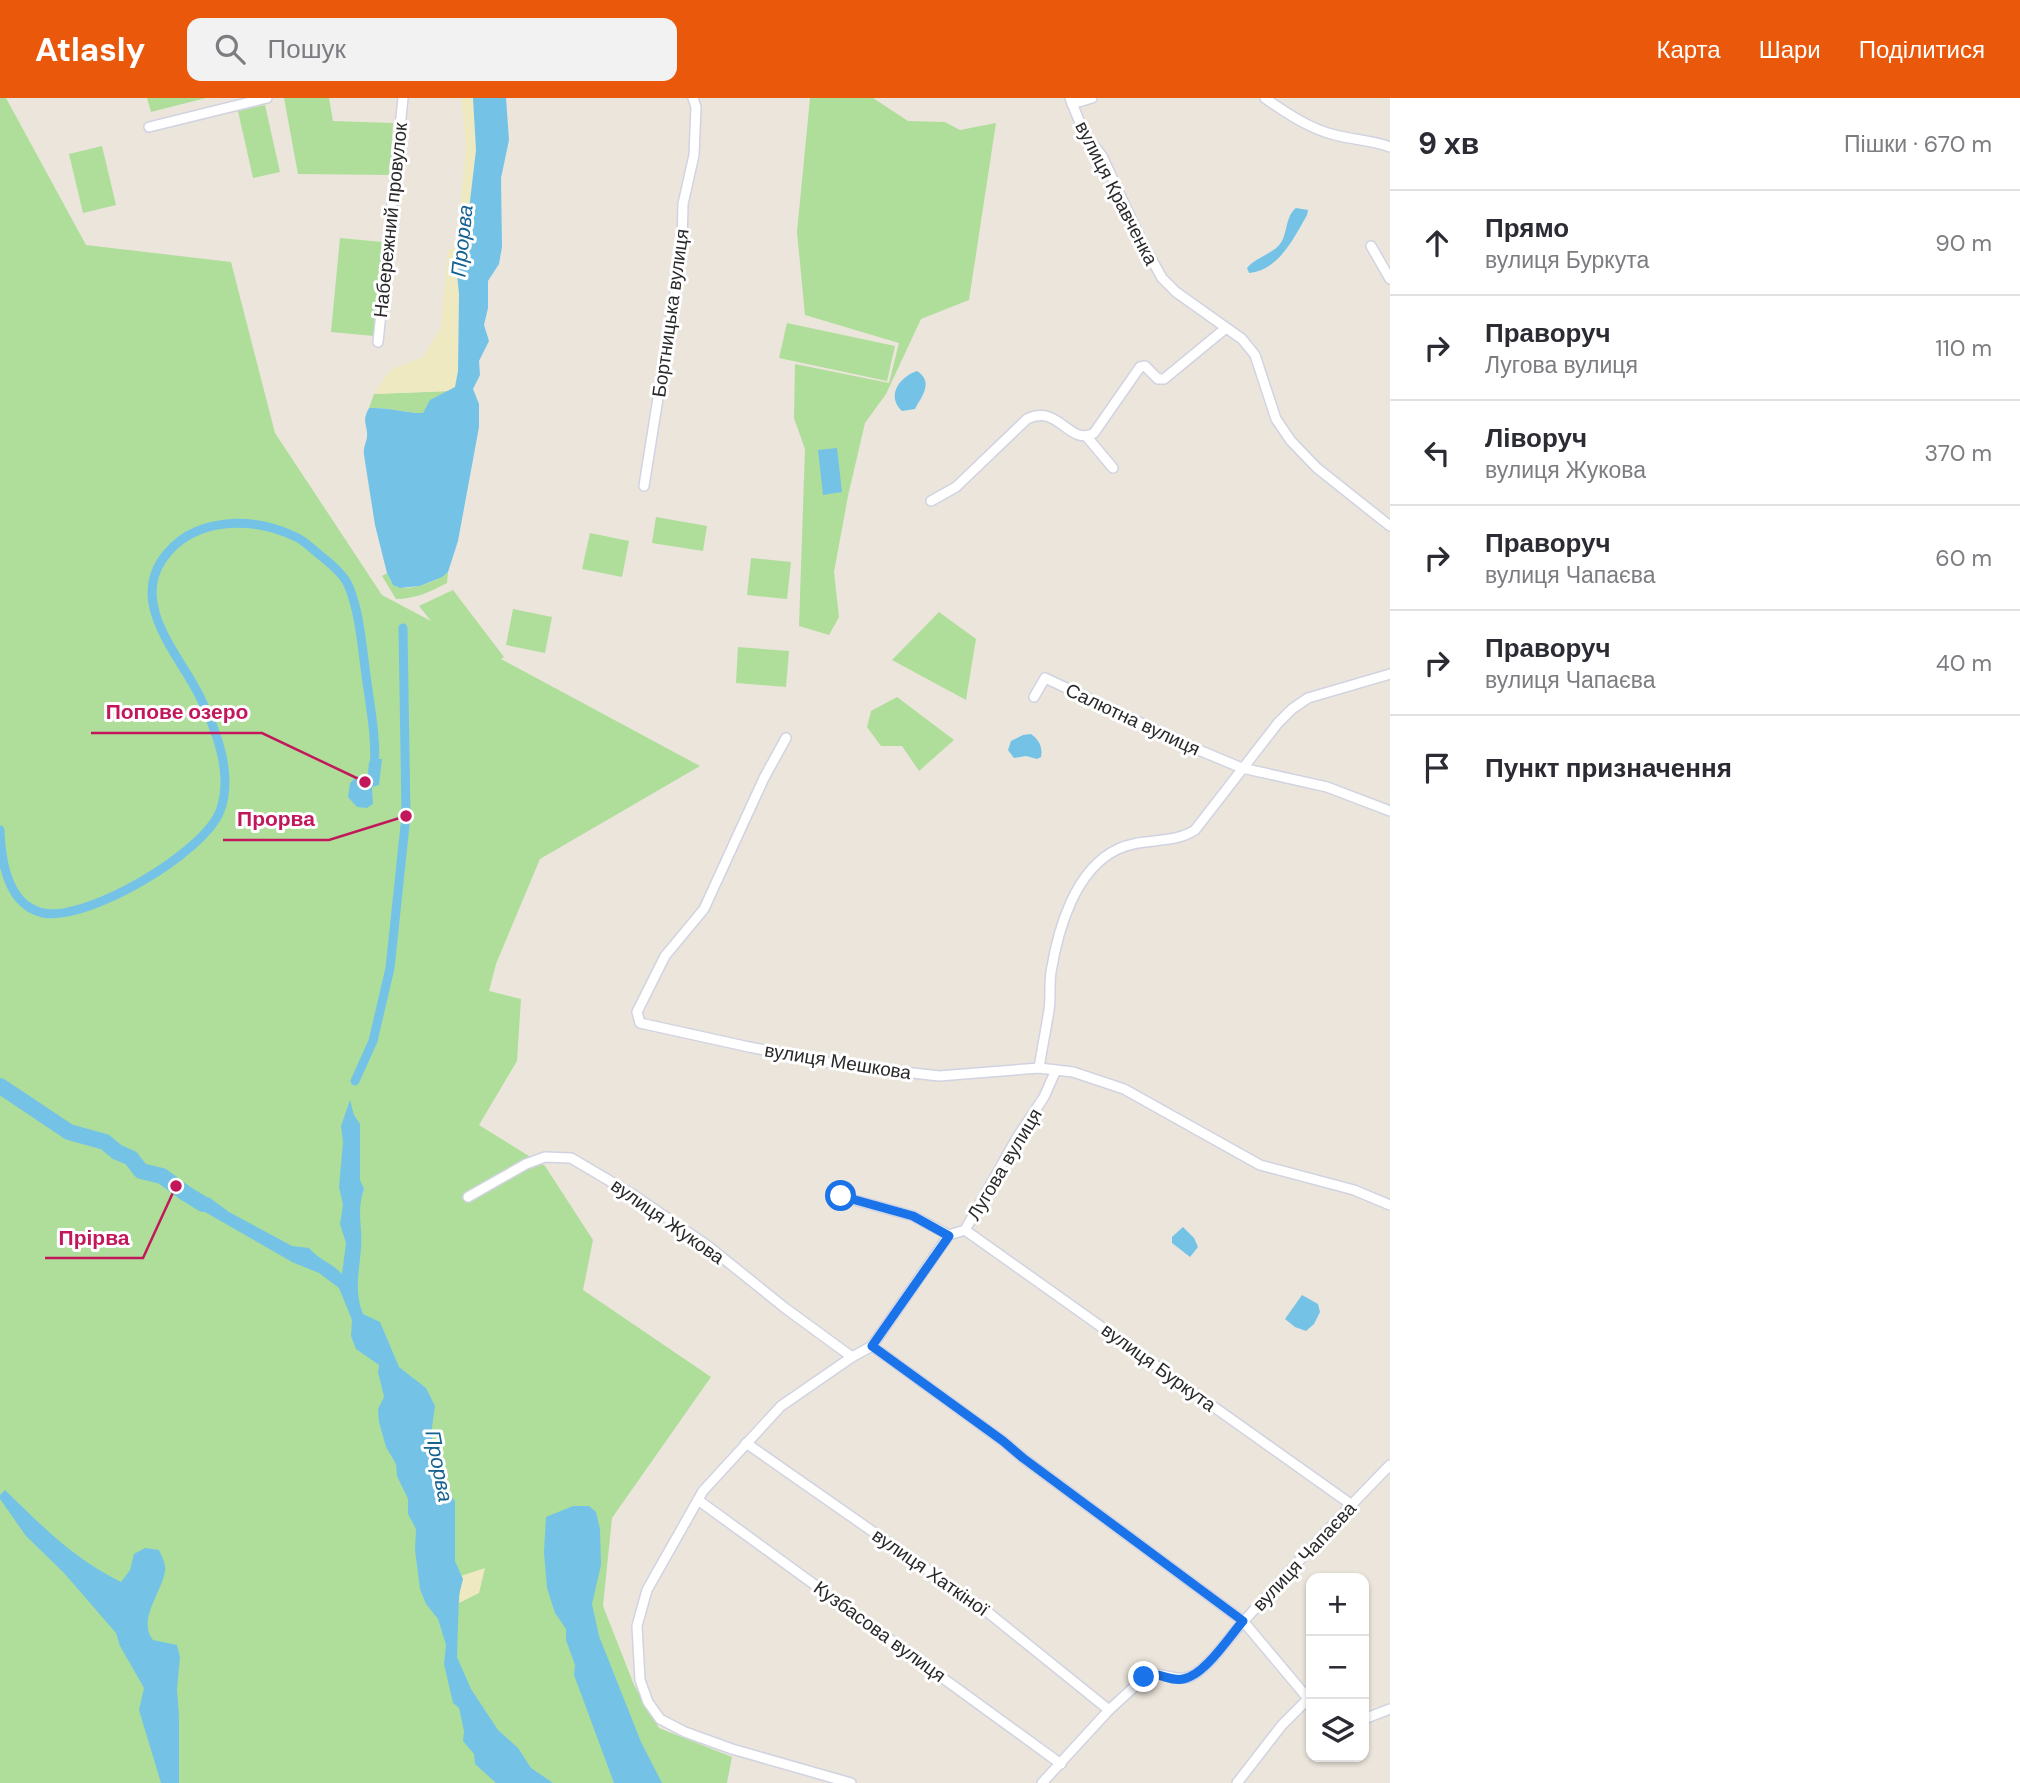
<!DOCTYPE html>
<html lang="uk">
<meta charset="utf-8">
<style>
body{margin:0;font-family:"DM Sans",sans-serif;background:#f2f2f3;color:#2b2b33}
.controls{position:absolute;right:21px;bottom:21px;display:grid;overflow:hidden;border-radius:14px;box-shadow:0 2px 5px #0004}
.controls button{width:63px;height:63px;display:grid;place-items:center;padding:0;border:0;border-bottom:2px solid #e1e1e2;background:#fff;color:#2b2b33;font:35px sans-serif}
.stop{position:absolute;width:21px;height:21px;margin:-16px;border:5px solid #1a73e8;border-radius:50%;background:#fff}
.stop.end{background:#1a73e8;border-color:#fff;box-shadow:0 2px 7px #0008}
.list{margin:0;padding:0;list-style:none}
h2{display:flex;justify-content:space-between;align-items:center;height:91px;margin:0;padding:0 28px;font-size:30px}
h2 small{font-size:23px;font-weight:400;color:#7c7c81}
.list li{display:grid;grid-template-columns:46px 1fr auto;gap:21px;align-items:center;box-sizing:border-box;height:105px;padding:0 28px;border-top:2px solid #e1e1e2}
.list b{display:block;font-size:26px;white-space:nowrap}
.list p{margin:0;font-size:23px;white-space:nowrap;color:#7c7c81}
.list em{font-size:23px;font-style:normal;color:#7c7c81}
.icon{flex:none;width:38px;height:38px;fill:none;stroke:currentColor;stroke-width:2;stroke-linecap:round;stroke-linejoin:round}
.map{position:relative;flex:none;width:1390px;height:1685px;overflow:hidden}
header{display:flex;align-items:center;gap:42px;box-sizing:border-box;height:98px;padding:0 35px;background:#ea580c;color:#fff}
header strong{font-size:33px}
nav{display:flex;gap:38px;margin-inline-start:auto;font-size:24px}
.search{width:490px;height:63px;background:#f2f2f3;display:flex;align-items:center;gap:18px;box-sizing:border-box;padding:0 24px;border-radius:14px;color:#7c7c81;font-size:26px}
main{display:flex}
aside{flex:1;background:#fff}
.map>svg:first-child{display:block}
</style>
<header>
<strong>Atlasly</strong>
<div class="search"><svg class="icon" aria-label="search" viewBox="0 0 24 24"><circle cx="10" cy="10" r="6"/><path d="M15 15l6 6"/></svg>Пошук</div>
<nav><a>Карта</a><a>Шари</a><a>Поділитися</a></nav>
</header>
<main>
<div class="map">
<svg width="1390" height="1685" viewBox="0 0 1390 1685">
<rect width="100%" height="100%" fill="#ebe5dc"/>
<g fill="#afde9b">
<path d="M 0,0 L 6,0 L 86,147 L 231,164 L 275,335 L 382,497 L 431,523 L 419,508 L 453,492 L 504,559 L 501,561 L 700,668 L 540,761 L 496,866 L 489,893 L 521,901 L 517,963 L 479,1027 L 545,1068 L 593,1142 L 583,1192 L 711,1279 L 612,1420 L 603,1508 L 634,1587 L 659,1630 L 732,1659 L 727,1685 L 0,1685 Z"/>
<path d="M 147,0 L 206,0 L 151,14 Z"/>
<path d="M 284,0 L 329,0 L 333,23 L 393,25 L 390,77 L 298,76 Z"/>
<path d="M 810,0 L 873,0 L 908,23 L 945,24 L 960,32 L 996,25 L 969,202 L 921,221 L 886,296 L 865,325 L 848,398 L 834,474 L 839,519 L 829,537 L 799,528 L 805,351 L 794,320 L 795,266 L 889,285 L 899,245 L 805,217 L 797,134 Z"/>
<path d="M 265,7 L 280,74 L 253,80 L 238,13 Z"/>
<path d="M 102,48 L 116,107 L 83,115 L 69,56 Z"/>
<path d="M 340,140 L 382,144 L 374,238 L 331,234 Z"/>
<path d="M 787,225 L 895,248 L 887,283 L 779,260 Z"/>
<path d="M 450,293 L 434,300 L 423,315 C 405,315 388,309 369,310 L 374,296 Z"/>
<path d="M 656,419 L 707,428 L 703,453 L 652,445 Z"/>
<path d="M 590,435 L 629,443 L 622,479 L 582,471 Z"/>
<path d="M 751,460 L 791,464 L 787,501 L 747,497 Z"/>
<path d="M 448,474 L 447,485 C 430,494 415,501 396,501 L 382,478 L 387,475 C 389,479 390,483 393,486 C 403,497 438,483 448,474 Z"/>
<path d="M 513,511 L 552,519 L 545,555 L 506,547 Z"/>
<path d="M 939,514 L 976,541 L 966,602 L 892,562 Z"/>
<path d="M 738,549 L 789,553 L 786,589 L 736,585 Z"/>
<path d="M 897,599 L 954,642 L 919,673 L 902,648 L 881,648 L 867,629 L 871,613 Z"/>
</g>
<g fill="#eee9c0">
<path d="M 461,0 L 473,0 L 476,52 L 464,154 L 457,176 L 459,196 L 458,273 L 455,289 L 450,293 L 374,296 L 390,272 L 423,259 L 441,229 L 448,151 L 456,151 L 466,48 Z"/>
<path d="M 485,1470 L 479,1495 L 459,1505 L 461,1478 Z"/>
</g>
<g fill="#74c3e7">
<path d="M 473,0 L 506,0 L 509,42 L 501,80 L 502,149 L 499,166 L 488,183 L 488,210 L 484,227 L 489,243 L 479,263 L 480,277 L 473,291 L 479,306 L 479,329 L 458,443 L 448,474 L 442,479 L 420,488 L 400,490 L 393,487 L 387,475 L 375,427 L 364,357 C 363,349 366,346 367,339 C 368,326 361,325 369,310 C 388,309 405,315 423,315 L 430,302 L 455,289 L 458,273 L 459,196 L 457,176 L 464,154 L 476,52 Z"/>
<path d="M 1296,110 L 1308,112 L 1307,117 C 1294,140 1278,173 1249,175 L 1247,170 C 1256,159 1271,157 1280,146 C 1288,136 1285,118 1296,110 Z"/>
<path d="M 917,273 C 934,284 922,298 915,311 L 902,313 C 886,298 899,279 917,273 Z"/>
<path d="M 837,350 L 842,394 L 823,397 L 818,352 Z"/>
<path d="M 1031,636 C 1039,642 1043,649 1041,659 L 1037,661 L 1026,658 L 1014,660 L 1008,652 L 1011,643 L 1023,637 Z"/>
<path d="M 377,661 L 382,661 L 379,687 L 372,689 L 373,706 L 367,710 L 357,709 L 348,699 L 350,685 L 356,679 L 368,676 L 369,664 Z"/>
<path d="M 350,1002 L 354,1017 L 360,1026 L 360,1082 L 364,1091 C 356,1113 363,1129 361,1151 C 359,1174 354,1194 363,1216 L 380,1224 L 399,1269 L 426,1290 L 435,1308 L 431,1337 L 438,1355 L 436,1375 L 455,1403 L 455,1463 L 463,1481 L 459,1497 L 457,1559 L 471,1591 L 498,1632 L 518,1650 L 531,1670 L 553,1685 L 496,1685 L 475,1666 L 474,1656 L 463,1643 L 464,1633 L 459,1610 L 453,1605 L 444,1566 L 446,1547 L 438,1521 L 426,1506 L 420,1491 L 415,1452 L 416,1431 L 408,1416 L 408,1401 L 397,1378 L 396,1366 L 386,1349 L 379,1324 L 378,1311 L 384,1299 L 378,1274 L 379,1267 L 356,1251 L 351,1238 L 352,1222 L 339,1190 L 319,1175 L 292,1164 L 205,1114 L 185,1095 L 192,1095 L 210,1100 L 229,1114 L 292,1148 L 309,1150 C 319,1162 332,1165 342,1176 L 346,1145 L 340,1126 L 343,1107 L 339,1089 L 343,1044 L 341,1028 Z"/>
<path d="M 1183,1129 L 1194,1140 L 1198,1149 L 1190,1159 L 1172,1145 L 1172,1139 Z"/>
<path d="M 1302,1197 L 1318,1206 L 1320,1214 L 1314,1226 L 1306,1233 L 1295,1229 L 1285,1221 Z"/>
<path d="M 5,1392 C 43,1429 73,1460 121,1484 L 130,1472 L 134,1456 L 145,1450 L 159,1452 C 162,1459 166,1465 165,1473 C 162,1494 137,1522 153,1542 L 177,1547 L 180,1559 L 177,1591 L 179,1618 L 179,1685 L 161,1685 L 139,1612 L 144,1590 L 120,1548 L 116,1535 L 64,1475 L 26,1438 L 0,1401 L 0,1397 Z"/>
<path d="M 573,1408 L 589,1408 L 596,1414 L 600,1431 L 601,1467 L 592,1506 L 599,1538 L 641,1644 L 662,1685 L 614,1685 L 574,1577 L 575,1567 L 566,1542 L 566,1531 L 555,1515 L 547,1490 L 544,1454 L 546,1419 Z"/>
</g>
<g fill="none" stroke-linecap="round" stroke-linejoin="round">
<g stroke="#74c3e7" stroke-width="9">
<path d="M 0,732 C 1,761 7,807 43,815 C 87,824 204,755 220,713 C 234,676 216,631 199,597 C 180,558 131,508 162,462 C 192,418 252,418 296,439 C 305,443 313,452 321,458 C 330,465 345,478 349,489 C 360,516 362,549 366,577 C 370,609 377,640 374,672"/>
<path d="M 355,983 L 373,943 L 390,870 L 406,718 L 403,530"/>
</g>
<path stroke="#74c3e7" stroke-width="16" d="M 0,988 L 69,1034 L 105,1044 L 117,1054 L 131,1060 L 141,1073 L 162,1078 L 185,1095 L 203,1106"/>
<defs>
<g id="street">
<path d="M 1070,0 L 1084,35 L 1102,58 L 1142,144 L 1162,180 L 1176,194 L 1242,241 L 1255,257 L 1276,321 L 1291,343 L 1317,370 L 1390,428"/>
<path d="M 1265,0 C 1286,15 1310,31 1335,37 C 1354,42 1372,42 1390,49"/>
<path d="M 1072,6 L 1092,0"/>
<path d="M 149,29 L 267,0"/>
<path d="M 1371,148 L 1390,181"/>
<path d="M 378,244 L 403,0"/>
<path d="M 1087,339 L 1113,370"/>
<path d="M 644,388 L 682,149 L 683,106 L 694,57 L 696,9 L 693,0"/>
<path d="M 931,403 L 956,389 L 1027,321 C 1059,305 1069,349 1094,335 L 1140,269 L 1145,268 L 1158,281 L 1164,281 L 1226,230"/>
<path d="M 1034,599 L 1045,580 L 1201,653 L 1242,670 L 1327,689 L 1390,713"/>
<path d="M 786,640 L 764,680 L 704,811 L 665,858 L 637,914 L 640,925 L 749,949 L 836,966 L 939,978 L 1039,970 L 1073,974 L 1124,991 L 1260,1067 L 1354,1092 L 1390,1107"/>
<path d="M 1039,970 C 1042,951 1046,931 1049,912 C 1051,899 1049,887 1051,874 C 1058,831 1075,771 1118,751 C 1143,739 1172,747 1195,732 L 1278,625 L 1292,611 L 1308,600 L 1390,576"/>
<path d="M 840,1098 L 913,1118 L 949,1137"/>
<path d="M 468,1099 L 526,1066 L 545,1059 L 571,1060 L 632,1096 L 708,1148 L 785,1210 L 852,1259"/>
<path d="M 965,1132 L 1352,1407"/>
<path d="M 872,1248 L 1003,1343 L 1023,1360 L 1243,1523 L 1311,1604"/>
<path d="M 746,1345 L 985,1512 L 1109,1612"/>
<path d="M 698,1402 L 1061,1666"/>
<path d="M 1364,1621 L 1390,1611"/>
<path d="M 851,1685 L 732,1651 L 685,1634 L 660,1621 L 648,1604 L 640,1582 L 637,1528 L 647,1492 L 703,1393 L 781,1308 L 852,1259 L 872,1248 L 949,1137 L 965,1132 L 1018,1038 L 1044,999 L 1056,972"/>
<path d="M 1042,1685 L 1109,1612 L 1145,1579 C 1162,1570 1178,1588 1195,1576 C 1214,1563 1227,1541 1243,1524 C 1291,1471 1340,1418 1390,1367"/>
<path d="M 1237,1685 L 1282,1627 L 1308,1601"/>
</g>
</defs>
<use href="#street" stroke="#d1d3e1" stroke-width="12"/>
<use href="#street" stroke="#fff" stroke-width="9"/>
</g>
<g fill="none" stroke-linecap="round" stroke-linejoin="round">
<path stroke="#1a73e8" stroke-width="9" d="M 841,1098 L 913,1118 L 949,1138 L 872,1248 L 1003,1343 L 1023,1360 L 1243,1523 C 1229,1539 1204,1578 1183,1581 C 1168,1584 1159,1572 1144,1579"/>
</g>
<g text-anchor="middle" stroke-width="6" stroke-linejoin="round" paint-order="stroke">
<g font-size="19" fill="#292929" stroke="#fff">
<text transform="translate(1117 95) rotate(63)" y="7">вулиця Кравченка</text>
<text transform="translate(390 122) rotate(-84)" y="7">Набережний провулок</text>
<text transform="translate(670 215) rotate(-82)" y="7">Бортницька вулиця</text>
<text transform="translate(1133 621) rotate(25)" y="7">Салютна вулиця</text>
<text transform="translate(838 963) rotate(9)" y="7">вулиця Мешкова</text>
<text transform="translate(1004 1066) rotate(-59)" y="7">Лугова вулиця</text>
<text transform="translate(668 1123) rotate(35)" y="7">вулиця Жукова</text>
<text transform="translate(1159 1269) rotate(36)" y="7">вулиця Буркута</text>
<text transform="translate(1304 1458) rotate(-47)" y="7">вулиця Чапаєва</text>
<text transform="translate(931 1474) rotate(35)" y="7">вулиця Хаткіної</text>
<text transform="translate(880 1533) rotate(36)" y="7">Кузбасова вулиця</text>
</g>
<g font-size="21" font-style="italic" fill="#156191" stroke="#fff">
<text transform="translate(462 143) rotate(-84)" y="7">Прорва</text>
<text transform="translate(439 1368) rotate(79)" y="7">Прорва</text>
</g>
</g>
<path fill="none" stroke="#c2185b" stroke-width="2.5" d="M365 684L262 635H91M406 718L329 742H223M176 1088L143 1160H45"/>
<g fill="#c2185b" stroke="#fff" stroke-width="2.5">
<circle cx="365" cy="684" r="7"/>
<circle cx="406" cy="718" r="7"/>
<circle cx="176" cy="1088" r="7"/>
</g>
<g font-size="21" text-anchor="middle" font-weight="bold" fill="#c2185b" stroke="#fff" stroke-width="6" stroke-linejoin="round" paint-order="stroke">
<text x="177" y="621">Попове озеро</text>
<text x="276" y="728">Прорва</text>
<text x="94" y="1147">Прірва</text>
</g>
</svg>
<div class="controls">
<button>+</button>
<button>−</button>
<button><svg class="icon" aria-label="layers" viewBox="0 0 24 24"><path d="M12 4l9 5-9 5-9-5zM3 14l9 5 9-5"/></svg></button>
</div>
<div class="stop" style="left:841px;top:1098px"></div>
<div class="stop end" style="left:1144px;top:1579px"></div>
</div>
<aside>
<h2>9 хв<small>Пішки · 670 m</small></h2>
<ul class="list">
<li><svg class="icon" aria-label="ahead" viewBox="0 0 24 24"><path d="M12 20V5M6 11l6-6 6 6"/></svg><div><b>Прямо</b><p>вулиця Буркута</p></div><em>90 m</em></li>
<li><svg class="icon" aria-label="right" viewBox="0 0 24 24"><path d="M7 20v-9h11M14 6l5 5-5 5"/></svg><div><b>Праворуч</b><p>Лугова вулиця</p></div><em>110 m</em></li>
<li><svg class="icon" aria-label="left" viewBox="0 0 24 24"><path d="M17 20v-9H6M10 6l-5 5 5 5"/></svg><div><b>Ліворуч</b><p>вулиця Жукова</p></div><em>370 m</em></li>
<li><svg class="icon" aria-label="right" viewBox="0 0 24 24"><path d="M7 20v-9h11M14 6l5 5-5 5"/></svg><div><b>Праворуч</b><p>вулиця Чапаєва</p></div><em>60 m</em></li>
<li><svg class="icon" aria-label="right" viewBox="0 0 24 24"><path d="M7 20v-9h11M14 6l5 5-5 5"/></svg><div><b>Праворуч</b><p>вулиця Чапаєва</p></div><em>40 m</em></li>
<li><svg class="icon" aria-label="arrive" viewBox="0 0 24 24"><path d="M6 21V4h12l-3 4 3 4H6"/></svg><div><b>Пункт призначення</b></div></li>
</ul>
</aside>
</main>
